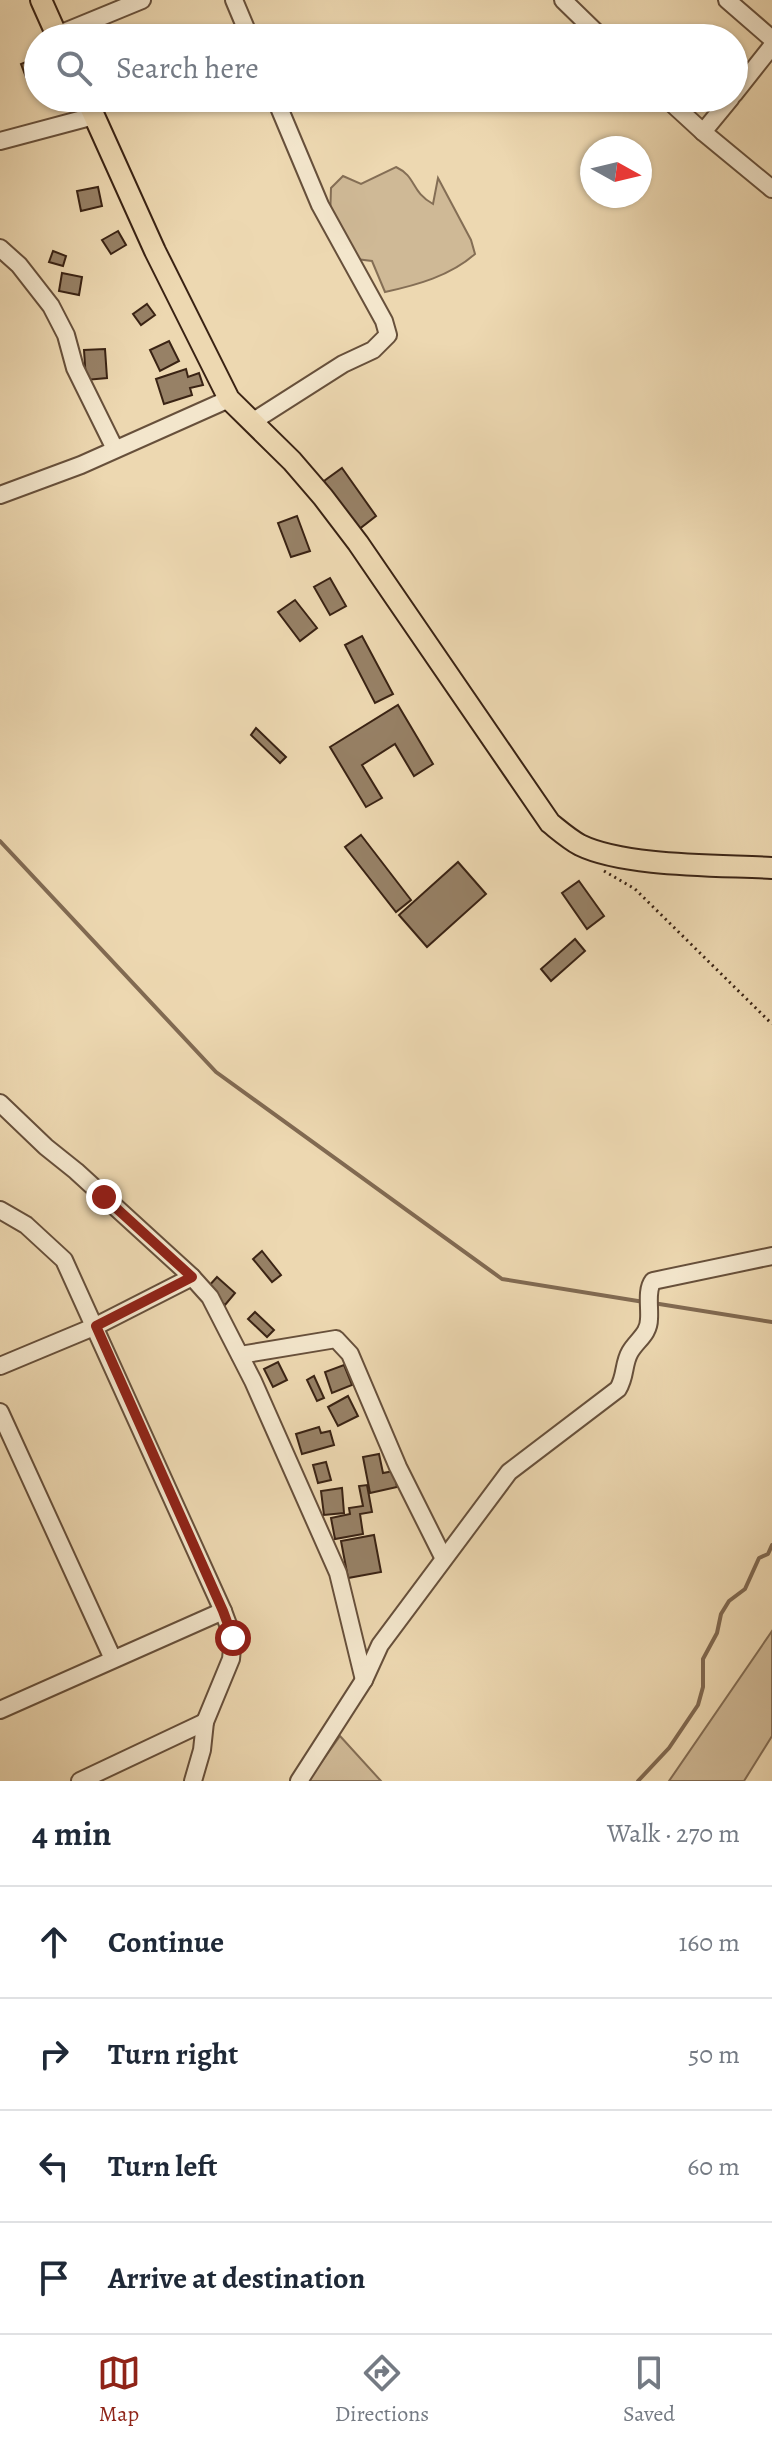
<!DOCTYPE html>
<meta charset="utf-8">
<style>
body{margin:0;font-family:Alegreya,serif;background:#f6f6f7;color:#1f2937}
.compass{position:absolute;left:580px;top:136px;width:72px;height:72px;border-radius:50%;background:#fff;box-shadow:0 2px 6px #0004;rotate:98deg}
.stop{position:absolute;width:24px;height:24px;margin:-18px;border:6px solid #8f2418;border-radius:50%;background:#fff}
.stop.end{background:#8f2418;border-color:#fff;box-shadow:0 2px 8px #0008}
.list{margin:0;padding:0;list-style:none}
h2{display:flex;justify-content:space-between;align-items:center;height:104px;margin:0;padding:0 32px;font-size:34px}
h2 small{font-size:26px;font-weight:400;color:#747a83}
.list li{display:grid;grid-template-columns:52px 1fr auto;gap:24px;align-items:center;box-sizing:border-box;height:112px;padding:0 32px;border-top:2px solid #e0e1e3}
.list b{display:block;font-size:30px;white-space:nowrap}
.list em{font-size:26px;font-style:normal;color:#747a83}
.icon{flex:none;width:44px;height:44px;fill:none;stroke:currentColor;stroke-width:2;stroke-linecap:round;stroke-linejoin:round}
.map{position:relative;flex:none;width:772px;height:1781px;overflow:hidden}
.search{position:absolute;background:#fff;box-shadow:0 2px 6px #0004;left:24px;right:24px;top:24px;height:88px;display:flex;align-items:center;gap:20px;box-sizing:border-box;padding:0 28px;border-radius:44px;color:#747a83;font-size:30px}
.sheet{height:552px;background:#fff}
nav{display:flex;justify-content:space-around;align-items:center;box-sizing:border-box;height:112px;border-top:2px solid #e0e1e3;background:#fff;font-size:22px;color:#747a83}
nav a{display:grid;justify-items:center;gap:4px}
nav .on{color:#8f2418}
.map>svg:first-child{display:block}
</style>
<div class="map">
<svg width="772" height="1781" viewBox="0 0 772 1781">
<rect width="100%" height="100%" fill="#edd8b1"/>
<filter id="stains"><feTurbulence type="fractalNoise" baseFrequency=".0025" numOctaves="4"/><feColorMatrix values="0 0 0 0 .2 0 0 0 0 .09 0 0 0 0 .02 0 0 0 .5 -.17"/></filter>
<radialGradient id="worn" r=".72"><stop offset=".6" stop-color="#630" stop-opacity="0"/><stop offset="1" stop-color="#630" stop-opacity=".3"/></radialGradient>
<g fill="#cfb996" stroke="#846e55" stroke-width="2">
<path d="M 396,167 C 417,177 410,191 433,204 L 438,178 L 471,240 L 475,254 C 450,276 417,285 385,292 L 372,261 L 356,259 L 330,220 L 331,188 L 343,176 L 361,184 Z"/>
<path d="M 772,1631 L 772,1736 L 744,1781 L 669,1781 Z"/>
<path d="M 340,1736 L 381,1781 L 308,1781 Z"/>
</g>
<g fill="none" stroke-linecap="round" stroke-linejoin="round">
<g stroke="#816a52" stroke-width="4">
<path d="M 0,841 L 216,1072 L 502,1279 L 644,1302"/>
<path d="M 653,1303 L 772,1322"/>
<path d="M 638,1781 L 669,1748 L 698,1705 L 703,1687 L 703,1659 L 717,1633 L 721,1614 L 729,1601 L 745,1589 L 759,1558 L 768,1554 L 772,1545"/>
</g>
</g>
<g fill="#978166" stroke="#3a2314" stroke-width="2">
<path d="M 38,57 L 38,75 L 27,80 L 21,64 Z"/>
<path d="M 98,187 L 102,206 L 81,211 L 77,191 Z"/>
<path d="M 118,231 L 126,245 L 111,254 L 102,240 Z"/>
<path d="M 53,251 L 66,256 L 63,266 L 49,262 Z"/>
<path d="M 62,273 L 82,277 L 79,295 L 59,291 Z"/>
<path d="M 147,304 L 155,315 L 141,325 L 133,314 Z"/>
<path d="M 169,341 L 179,361 L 160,371 L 150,350 Z"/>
<path d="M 105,349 L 107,378 L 86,380 L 84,350 Z"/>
<path d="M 186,369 L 188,377 L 199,373 L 203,385 L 190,388 L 192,395 L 164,404 L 156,379 Z"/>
<path d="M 342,468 L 376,516 L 358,530 L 324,481 Z"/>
<path d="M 297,516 L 310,551 L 291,557 L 278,523 Z"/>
<path d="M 330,578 L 346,606 L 330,615 L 314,587 Z"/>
<path d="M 295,600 L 317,628 L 300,641 L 278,612 Z"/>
<path d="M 362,636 L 393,694 L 375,703 L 345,645 Z"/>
<path d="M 398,705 L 433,764 L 414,776 L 395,744 L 362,765 L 382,798 L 366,807 L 330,747 Z"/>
<path d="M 256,728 L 286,757 L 280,763 L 251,735 Z"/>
<path d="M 361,835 L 411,900 L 396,912 L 345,847 Z"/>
<path d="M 458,862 L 486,894 L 427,947 L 399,915 Z"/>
<path d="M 579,881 L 604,916 L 587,929 L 562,893 Z"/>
<path d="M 575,939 L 585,951 L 551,981 L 541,969 Z"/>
<path d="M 262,1251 L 281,1275 L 272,1282 L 253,1259 Z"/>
<path d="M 217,1277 L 235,1293 L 225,1305 L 207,1288 Z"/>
<path d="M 255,1312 L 274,1330 L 267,1337 L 248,1319 Z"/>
<path d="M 278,1362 L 287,1380 L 273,1387 L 264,1369 Z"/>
<path d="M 344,1365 L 352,1385 L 332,1393 L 325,1372 Z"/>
<path d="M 314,1376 L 324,1398 L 317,1401 L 307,1380 Z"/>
<path d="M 348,1396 L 358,1416 L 338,1426 L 328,1407 Z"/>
<path d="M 319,1427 L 321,1433 L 330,1431 L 334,1445 L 302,1454 L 296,1434 Z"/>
<path d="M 379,1454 L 383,1473 L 394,1471 L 397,1487 L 370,1493 L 363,1457 Z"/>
<path d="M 326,1462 L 331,1480 L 318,1483 L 313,1465 Z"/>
<path d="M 367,1485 L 372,1512 L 360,1514 L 363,1534 L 335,1539 L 331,1518 L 350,1514 L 349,1508 L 363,1506 L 359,1486 Z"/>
<path d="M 342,1488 L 344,1513 L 324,1515 L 321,1491 Z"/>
<path d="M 374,1535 L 381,1572 L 348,1578 L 341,1541 Z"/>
</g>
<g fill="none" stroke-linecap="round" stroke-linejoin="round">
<defs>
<g id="minor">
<path d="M 234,0 L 250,38"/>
<path d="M 563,0 L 602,38"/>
<path d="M 727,0 L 772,39"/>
<path d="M 57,35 L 142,0"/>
<path d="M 734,94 L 772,46"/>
<path d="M 666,98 L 703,132 L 772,189"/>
<path d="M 703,132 L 731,98"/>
<path d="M 0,141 L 94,116"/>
<path d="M 0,248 L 19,265 L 51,306 L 66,335 L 75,368 L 115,449"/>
<path d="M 252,422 L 343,364 L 373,350 L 388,335 L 384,321 L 320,205 L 275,98"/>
<path d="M 0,495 L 81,465 L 229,399"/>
<path d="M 0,1103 L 46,1147 L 76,1171 L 192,1277 L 210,1297 L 253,1381 L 338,1573 L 364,1680"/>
<path d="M 0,1210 L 26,1225 L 64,1260 L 223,1611 L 233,1638 L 231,1659 L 205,1722 L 202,1750 L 193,1781"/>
<path d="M 240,1355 L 336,1339 L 350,1354 L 398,1467 L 443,1557"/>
<path d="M 0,1366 L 96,1326 L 192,1277"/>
<path d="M 0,1412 L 113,1659"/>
<path d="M 0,1710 L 223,1611"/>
<path d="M 80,1781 L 205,1722"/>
<path d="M 299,1781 L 364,1680 L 380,1645 L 509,1472 L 618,1389 C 626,1376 623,1364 630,1352 C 637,1340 649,1334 649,1319 C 650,1307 646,1290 653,1281 L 772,1256"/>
</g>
<g id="major">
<path d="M 41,0 L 58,38"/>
<path d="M 86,98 L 155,251 L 229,399 L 292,461 L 323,497 L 358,543 L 550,823 C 560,831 569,839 580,845 C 625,867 720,865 772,868"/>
</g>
</defs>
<use href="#minor" stroke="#67503b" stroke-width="20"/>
<use href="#major" stroke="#3a2314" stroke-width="24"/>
<path stroke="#3a2314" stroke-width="3" stroke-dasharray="2 4" stroke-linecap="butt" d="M 604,871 L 635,889 L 772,1024"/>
<use href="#minor" stroke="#f3e6cc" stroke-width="16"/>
<use href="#major" stroke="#edd8b1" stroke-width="20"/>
</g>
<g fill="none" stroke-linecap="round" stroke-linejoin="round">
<path stroke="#8f2418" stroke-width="10" d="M 104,1197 L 192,1277 L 96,1326 L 223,1611 L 233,1638"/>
</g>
<rect width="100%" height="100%" filter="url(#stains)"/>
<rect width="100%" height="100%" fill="url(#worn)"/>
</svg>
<svg class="compass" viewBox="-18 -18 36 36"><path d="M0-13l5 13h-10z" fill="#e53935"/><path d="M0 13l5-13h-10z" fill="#747a83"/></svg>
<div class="stop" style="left:233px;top:1638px"></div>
<div class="stop end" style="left:104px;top:1197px"></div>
<div class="search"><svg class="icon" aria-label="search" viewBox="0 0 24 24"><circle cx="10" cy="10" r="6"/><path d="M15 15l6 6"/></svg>Search here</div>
</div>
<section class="sheet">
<h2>4 min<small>Walk · 270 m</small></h2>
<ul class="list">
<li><svg class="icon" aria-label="ahead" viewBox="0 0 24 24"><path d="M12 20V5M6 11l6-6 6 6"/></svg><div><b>Continue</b></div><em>160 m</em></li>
<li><svg class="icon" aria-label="right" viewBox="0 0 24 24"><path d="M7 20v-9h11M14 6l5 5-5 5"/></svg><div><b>Turn right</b></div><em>50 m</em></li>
<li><svg class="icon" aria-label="left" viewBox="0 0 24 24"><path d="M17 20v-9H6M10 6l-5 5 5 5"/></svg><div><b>Turn left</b></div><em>60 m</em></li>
<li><svg class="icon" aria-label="arrive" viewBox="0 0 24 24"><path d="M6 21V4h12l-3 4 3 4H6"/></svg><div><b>Arrive at destination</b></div></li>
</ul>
</section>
<nav>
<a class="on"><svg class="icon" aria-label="map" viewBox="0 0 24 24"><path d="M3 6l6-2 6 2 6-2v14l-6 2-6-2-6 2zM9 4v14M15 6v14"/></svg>Map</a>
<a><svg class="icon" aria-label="directions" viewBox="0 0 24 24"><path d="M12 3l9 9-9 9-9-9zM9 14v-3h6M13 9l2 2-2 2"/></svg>Directions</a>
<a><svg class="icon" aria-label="saved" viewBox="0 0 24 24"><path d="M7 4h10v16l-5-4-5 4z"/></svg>Saved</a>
</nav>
